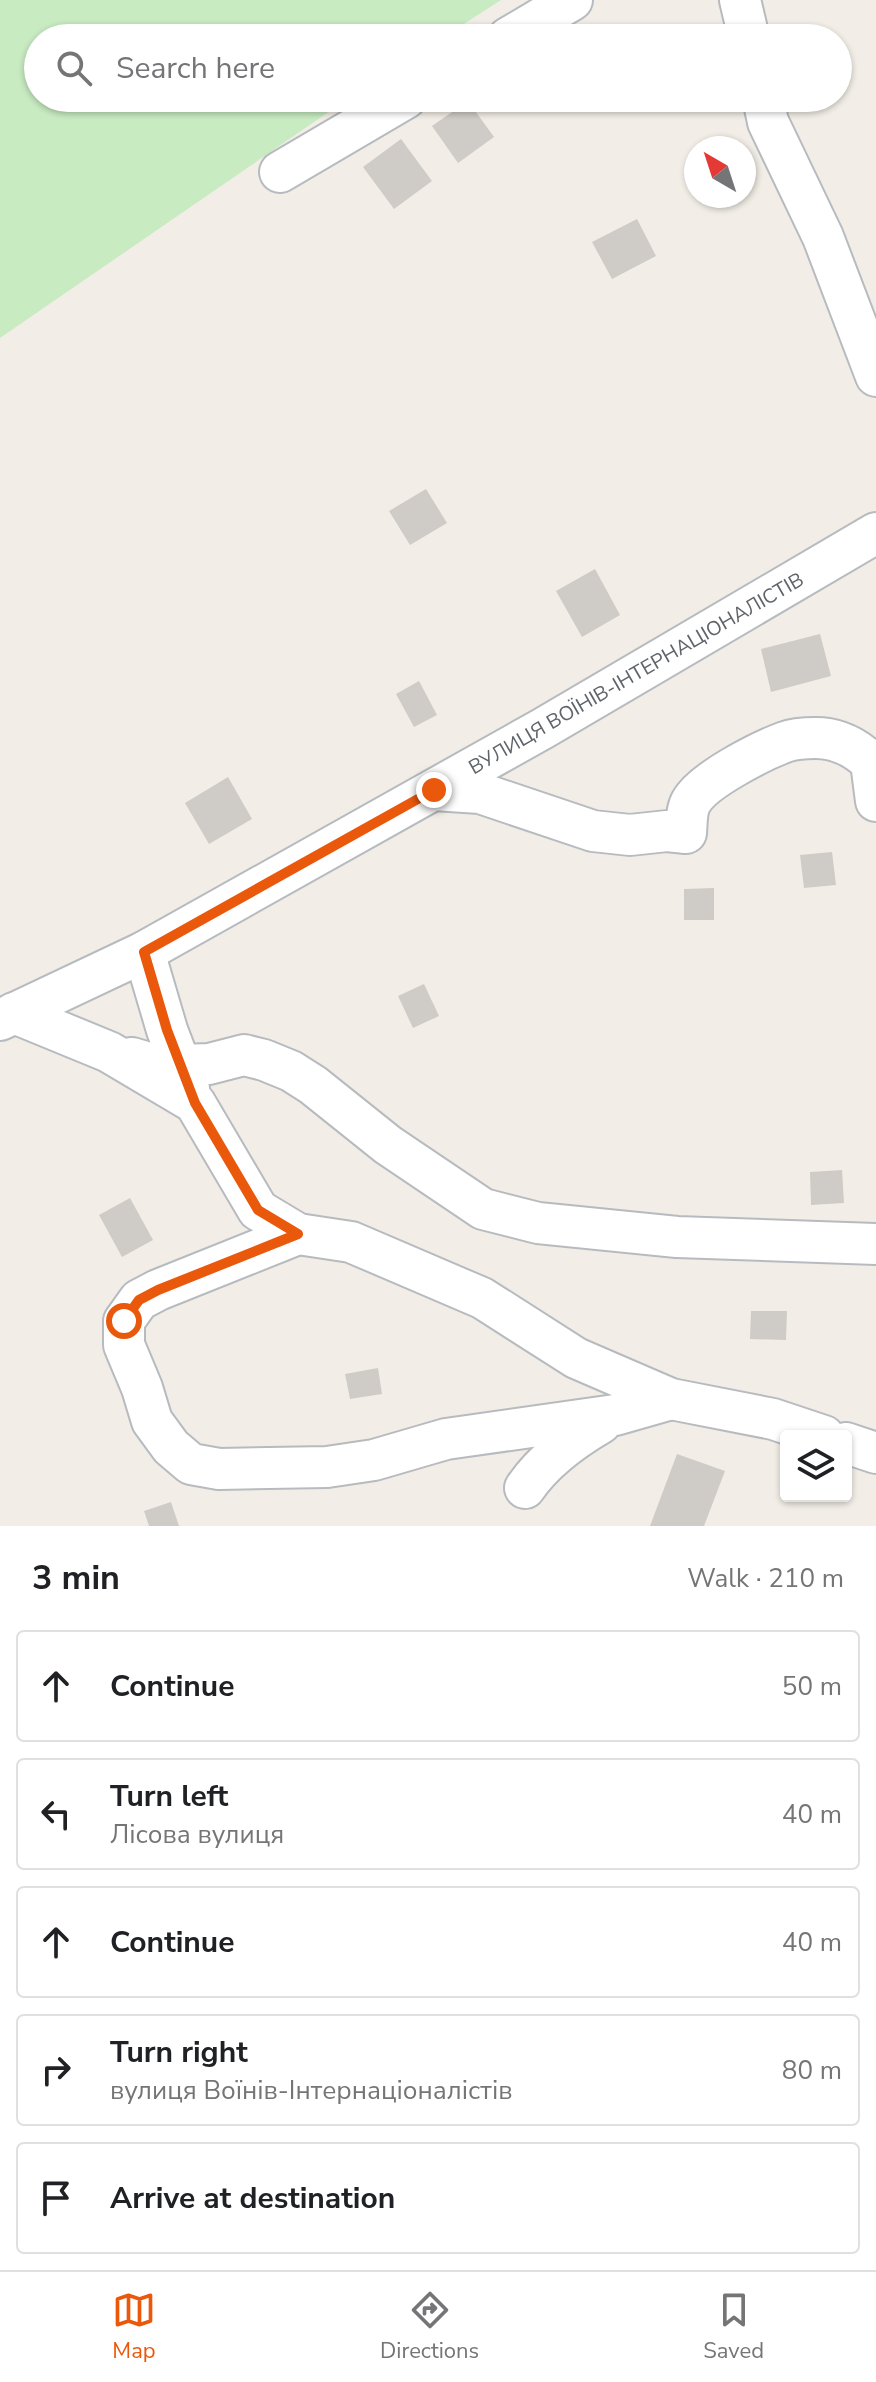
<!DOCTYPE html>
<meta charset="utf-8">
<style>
body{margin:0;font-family:"Nunito Sans",sans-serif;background:#f2f2f2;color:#202124}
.controls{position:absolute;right:24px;bottom:24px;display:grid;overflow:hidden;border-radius:8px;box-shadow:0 2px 6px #0004}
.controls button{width:72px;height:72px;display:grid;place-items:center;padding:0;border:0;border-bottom:2px solid #e0e0e0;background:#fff;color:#202124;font:40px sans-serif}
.compass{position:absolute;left:684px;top:136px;width:72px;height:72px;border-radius:50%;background:#fff;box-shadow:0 2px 6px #0004;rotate:321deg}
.stop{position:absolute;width:24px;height:24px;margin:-18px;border:6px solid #ea580c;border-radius:50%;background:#fff}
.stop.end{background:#ea580c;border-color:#fff;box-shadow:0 2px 8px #0008}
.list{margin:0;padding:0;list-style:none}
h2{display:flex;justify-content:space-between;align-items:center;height:104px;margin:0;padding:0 32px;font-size:34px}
h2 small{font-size:26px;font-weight:400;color:#757577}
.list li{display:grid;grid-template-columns:52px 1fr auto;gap:24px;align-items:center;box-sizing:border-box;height:112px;margin:0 16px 16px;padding:0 16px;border:2px solid #e0e0e0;border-radius:8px}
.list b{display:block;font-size:30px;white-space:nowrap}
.list p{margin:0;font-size:26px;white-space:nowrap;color:#757577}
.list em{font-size:26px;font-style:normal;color:#757577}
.icon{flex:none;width:44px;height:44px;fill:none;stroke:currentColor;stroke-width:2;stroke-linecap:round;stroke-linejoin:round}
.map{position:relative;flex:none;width:876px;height:1526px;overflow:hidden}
.search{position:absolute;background:#fff;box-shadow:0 2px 6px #0004;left:24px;right:24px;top:24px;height:88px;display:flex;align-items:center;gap:20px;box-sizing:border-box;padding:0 28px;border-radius:44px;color:#757577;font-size:30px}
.sheet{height:744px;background:#fff}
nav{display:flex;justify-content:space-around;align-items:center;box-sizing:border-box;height:112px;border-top:2px solid #e0e0e0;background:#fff;font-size:22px;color:#757577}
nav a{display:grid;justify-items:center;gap:4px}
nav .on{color:#ea580c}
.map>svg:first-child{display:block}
</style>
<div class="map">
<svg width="876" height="1526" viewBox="0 0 876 1526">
<rect width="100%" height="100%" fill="#f2eee7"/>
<path fill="#c8ebc2" d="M 0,0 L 501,0 L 442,38 L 38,38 L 38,98 L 349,98 L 0,338 Z"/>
<g fill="#cfcbc6">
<path d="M 468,101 L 494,137 L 458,163 L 432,126 Z"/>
<path d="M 401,139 L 432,181 L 394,209 L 363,167 Z"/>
<path d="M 637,219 L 656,256 L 612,279 L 592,242 Z"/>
<path d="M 426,489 L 447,523 L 410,545 L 389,511 Z"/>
<path d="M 595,569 L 620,615 L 582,637 L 556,591 Z"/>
<path d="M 820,634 L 831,676 L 771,692 L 761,649 Z"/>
<path d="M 419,681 L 437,715 L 414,727 L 396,694 Z"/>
<path d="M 228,777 L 252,819 L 209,844 L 185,803 Z"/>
<path d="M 832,852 L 836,885 L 804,888 L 800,855 Z"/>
<path d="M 714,888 L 714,920 L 684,920 L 684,889 Z"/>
<path d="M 424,984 L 439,1016 L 413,1028 L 398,996 Z"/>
<path d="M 842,1170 L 844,1203 L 811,1205 L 810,1172 Z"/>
<path d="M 130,1198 L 153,1240 L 122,1257 L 99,1215 Z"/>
<path d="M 751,1311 L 787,1311 L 786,1340 L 750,1339 Z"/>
<path d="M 378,1368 L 382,1394 L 350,1399 L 345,1374 Z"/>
<path d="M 677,1454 L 725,1471 L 704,1526 L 650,1526 Z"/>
<path d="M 171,1502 L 179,1526 L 149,1526 L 144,1511 Z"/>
</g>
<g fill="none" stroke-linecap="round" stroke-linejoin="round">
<defs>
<g id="minor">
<path d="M 740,0 L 749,38"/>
<path d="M 508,38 L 572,0"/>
<path d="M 763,98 L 768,122 L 823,237 L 876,376"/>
<path d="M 280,172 L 406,98"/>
<path d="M 434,790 L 480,793 L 593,831 L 630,835 L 667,831 L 686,833 C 687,823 686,811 691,802 C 703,780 761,751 785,742 C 793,739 806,738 816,738 C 838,738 855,747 871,762 L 876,801"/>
<path d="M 144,952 L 167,1030 L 189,1088"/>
<path d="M 14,1013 L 109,1052 L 195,1103 L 258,1210 L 298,1234 L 351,1242 L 482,1298 L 576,1358 L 671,1399 L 773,1419 L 824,1436"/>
<path d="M 0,1020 L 144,952 L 542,729 L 876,533"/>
<path d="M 132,1058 L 152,1064 L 180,1065 L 209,1064 L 244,1055 L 264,1060 L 291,1071 L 313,1085 L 388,1145 L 483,1209 L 538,1223 L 677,1237 L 876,1244"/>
<path d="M 298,1234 L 158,1290 L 139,1300 L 124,1321 L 124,1345 L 142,1388 L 152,1421 L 171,1447 L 191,1464 L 219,1469 L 327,1467 L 374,1460 L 446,1439 L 615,1415 L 671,1399"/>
<path d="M 846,1443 L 876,1453"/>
<path d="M 525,1488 C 544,1460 572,1440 601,1423"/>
</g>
</defs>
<use href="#minor" stroke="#b7bbbf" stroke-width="44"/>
<use href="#minor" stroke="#fff" stroke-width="40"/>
</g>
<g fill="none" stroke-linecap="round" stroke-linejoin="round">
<path stroke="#ea580c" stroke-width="10" d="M 124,1321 L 139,1300 L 158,1290 L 298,1234 L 258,1210 L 195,1103 L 167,1030 L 144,952 L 434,790"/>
</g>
<g text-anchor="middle" stroke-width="6" stroke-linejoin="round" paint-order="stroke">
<g font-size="20" fill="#5e6469" stroke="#fff">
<text transform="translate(636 673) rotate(-30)" y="7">ВУЛИЦЯ ВОЇНІВ-ІНТЕРНАЦІОНАЛІСТІВ</text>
</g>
</g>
</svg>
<div class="controls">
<button><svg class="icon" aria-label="layers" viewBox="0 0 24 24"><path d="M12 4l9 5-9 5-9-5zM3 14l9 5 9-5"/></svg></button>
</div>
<svg class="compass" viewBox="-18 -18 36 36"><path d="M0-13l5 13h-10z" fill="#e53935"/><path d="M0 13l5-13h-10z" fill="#757577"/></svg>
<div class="stop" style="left:124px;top:1321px"></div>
<div class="stop end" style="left:434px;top:790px"></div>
<div class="search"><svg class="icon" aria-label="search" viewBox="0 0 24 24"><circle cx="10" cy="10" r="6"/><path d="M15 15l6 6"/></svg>Search here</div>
</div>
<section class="sheet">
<h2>3 min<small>Walk · 210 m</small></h2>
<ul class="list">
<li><svg class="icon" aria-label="ahead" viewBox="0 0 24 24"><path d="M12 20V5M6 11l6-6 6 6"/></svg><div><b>Continue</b></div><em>50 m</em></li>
<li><svg class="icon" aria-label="left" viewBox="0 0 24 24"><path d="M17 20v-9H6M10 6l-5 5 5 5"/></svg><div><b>Turn left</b><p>Лісова вулиця</p></div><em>40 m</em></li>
<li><svg class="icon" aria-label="ahead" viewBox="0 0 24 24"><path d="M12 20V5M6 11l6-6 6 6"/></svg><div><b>Continue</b></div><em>40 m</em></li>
<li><svg class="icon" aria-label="right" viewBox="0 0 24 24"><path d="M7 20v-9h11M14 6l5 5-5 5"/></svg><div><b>Turn right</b><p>вулиця Воїнів-Інтернаціоналістів</p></div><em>80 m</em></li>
<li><svg class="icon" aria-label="arrive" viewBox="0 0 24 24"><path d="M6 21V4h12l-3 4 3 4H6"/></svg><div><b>Arrive at destination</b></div></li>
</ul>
</section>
<nav>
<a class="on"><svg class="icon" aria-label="map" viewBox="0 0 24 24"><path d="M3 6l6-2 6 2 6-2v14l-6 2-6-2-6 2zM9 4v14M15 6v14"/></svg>Map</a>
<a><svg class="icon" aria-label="directions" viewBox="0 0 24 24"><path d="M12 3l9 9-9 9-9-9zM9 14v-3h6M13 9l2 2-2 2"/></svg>Directions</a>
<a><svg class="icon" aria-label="saved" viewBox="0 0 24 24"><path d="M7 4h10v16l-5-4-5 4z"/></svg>Saved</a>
</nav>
